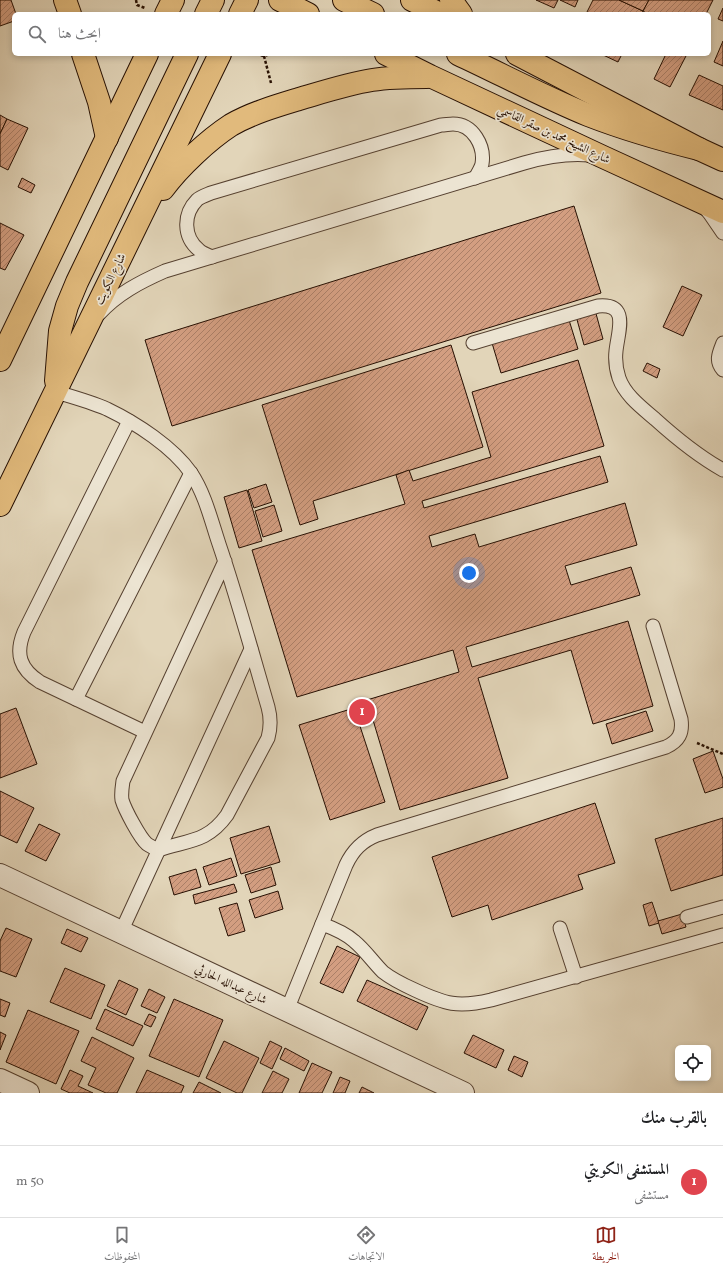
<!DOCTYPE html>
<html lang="ar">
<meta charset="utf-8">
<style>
body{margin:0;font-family:Vollkorn,Amiri,serif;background:#f2f2f2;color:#202124;direction:rtl}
.controls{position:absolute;right:12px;bottom:12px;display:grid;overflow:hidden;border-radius:6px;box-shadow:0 2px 6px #0003}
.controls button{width:36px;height:36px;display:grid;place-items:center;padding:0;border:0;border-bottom:1px solid #e0e0e0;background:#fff;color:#202124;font:20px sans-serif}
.you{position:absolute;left:469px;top:573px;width:14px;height:14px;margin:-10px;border:3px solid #fff;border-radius:50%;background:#1a73e8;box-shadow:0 0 0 6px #1a73e833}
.badge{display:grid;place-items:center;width:26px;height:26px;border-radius:50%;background:#8f2418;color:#fff;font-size:13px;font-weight:700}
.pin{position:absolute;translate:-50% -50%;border:2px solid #fff;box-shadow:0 1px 4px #0006}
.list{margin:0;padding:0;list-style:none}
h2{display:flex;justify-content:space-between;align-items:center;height:52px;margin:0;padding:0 16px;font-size:17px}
h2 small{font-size:13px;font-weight:400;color:#757577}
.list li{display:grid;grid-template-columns:26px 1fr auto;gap:12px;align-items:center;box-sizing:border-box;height:72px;padding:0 16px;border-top:1px solid #e0e0e0}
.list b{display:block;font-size:15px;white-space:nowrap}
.list p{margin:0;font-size:13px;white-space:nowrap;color:#757577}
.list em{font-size:13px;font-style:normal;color:#757577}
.icon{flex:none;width:22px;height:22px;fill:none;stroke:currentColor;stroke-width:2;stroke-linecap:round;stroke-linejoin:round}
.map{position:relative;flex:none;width:723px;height:1093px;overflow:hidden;direction:ltr}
.search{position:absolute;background:#fff;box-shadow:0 2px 6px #0003;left:12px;right:12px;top:12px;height:44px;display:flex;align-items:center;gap:10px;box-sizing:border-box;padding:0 14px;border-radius:6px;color:#757577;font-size:15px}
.sheet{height:124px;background:#fff}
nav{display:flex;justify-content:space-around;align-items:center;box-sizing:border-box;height:56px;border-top:1px solid #e0e0e0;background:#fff;font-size:11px;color:#757577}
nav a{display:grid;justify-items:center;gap:2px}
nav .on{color:#8f2418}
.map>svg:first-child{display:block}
</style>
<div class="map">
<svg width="723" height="1093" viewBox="0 0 723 1093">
<defs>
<pattern id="building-hatch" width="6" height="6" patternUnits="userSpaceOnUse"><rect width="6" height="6" fill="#d39e81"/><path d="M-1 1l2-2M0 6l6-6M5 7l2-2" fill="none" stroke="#ab7f67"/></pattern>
</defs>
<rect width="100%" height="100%" fill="#e2d5b9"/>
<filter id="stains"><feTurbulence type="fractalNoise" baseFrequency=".005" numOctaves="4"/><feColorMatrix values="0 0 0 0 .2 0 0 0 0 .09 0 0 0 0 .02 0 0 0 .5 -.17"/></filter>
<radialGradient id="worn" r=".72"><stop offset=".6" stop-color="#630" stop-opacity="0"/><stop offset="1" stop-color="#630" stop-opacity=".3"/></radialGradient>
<g fill="url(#building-hatch)" stroke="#260f02">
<path d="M 0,0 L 11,0 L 16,14 L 14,14 L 14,21 L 0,26 Z"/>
<path d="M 536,0 L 558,0 L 554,8 Z"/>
<path d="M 560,0 L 578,0 L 575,7 Z"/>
<path d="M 593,0 L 619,0 L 643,11 L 642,14 L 586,14 Z"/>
<path d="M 619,0 L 649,0 L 643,11 Z"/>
<path d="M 649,0 L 713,0 L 706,14 L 648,14 L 643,11 Z"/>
<path d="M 723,8 L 723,21 L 718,19 Z"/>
<path d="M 723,41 L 723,66 L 714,62 Z"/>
<path d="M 601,54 L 622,54 L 618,62 Z"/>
<path d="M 666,54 L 687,54 L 670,87 L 654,79 Z"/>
<path d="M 699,75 L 723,86 L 723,110 L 689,95 Z"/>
<path d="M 0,115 L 7,119 L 0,134 Z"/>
<path d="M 7,119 L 28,128 L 8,170 L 0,166 L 0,134 Z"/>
<path d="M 22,178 L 35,185 L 31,193 L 18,187 Z"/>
<path d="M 574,206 L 601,293 L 172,426 L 145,340 Z"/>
<path d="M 0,223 L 24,235 L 5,270 L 0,268 Z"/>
<path d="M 682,286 L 702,295 L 683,336 L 663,327 Z"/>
<path d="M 595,310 L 603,339 L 584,345 L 576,316 Z"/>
<path d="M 569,320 L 578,349 L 501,373 L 492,343 Z"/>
<path d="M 451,345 L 483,447 L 313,501 L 318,519 L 300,525 L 262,405 Z"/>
<path d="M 578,360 L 604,446 L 422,501 L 424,508 L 600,456 L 608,482 L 429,536 L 432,547 L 475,534 L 479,547 L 625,503 L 637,545 L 565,566 L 571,585 L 631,567 L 640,595 L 466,647 L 472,667 L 628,621 L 653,706 L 593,724 L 571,650 L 478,678 L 508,778 L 400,810 L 367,700 L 459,672 L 453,650 L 297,697 L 252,550 L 405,504 L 396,475 L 409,470 L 413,481 L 491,457 L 472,392 Z"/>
<path d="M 647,363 L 660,369 L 657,378 L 643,371 Z"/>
<path d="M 266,484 L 272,502 L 254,508 L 248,490 Z"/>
<path d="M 247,490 L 262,541 L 239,548 L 224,497 Z"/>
<path d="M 274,505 L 282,531 L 263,537 L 255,511 Z"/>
<path d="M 16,708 L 37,764 L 0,778 L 0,714 Z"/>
<path d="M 354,708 L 385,802 L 330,820 L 299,725 Z"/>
<path d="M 646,711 L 653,731 L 612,744 L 606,724 Z"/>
<path d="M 713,751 L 723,779 L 723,787 L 705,793 L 693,759 Z"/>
<path d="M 0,791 L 34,808 L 17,843 L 0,835 Z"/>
<path d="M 595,803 L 615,863 L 578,875 L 583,889 L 492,920 L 488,905 L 452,917 L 432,857 Z"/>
<path d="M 723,818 L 723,875 L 671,891 L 655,839 Z"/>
<path d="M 39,824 L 60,834 L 46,861 L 25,851 Z"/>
<path d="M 269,826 L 280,862 L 241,874 L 230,838 Z"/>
<path d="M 231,858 L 237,876 L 209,885 L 203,867 Z"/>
<path d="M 271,867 L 276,885 L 251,893 L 245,875 Z"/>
<path d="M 196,869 L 201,887 L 174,895 L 169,877 Z"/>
<path d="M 234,884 L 237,892 L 195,904 L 193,895 Z"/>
<path d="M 278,891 L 283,909 L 255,918 L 249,900 Z"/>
<path d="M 652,902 L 659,923 L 649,926 L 643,905 Z"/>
<path d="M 237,903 L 245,931 L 228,936 L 219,908 Z"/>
<path d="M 682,914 L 686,927 L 662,934 L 658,921 Z"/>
<path d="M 6,928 L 32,939 L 16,977 L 0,971 L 0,941 Z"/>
<path d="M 67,929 L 88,938 L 81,952 L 61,943 Z"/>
<path d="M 337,946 L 360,957 L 343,993 L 320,983 Z"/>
<path d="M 65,968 L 105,985 L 91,1019 L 50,1002 Z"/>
<path d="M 119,980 L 138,989 L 126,1015 L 107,1006 Z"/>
<path d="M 367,980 L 428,1007 L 417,1030 L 357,1001 Z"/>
<path d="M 149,989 L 165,997 L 157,1013 L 141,1006 Z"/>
<path d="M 0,999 L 10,1003 L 5,1017 L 0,1015 Z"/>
<path d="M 174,999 L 223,1020 L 199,1077 L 149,1056 Z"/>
<path d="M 105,1009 L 143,1026 L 133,1046 L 96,1029 Z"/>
<path d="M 28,1010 L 79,1031 L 56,1084 L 6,1062 Z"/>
<path d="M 149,1014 L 156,1017 L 151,1027 L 144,1024 Z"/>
<path d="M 0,1032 L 6,1035 L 0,1050 Z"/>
<path d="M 473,1035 L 504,1050 L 496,1068 L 464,1053 Z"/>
<path d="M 92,1037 L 134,1058 L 117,1093 L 106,1093 L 88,1085 L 96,1068 L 81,1061 Z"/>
<path d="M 224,1041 L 259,1058 L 242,1093 L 237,1093 L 206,1078 Z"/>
<path d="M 270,1041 L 282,1047 L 272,1069 L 260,1063 Z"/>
<path d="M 285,1048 L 309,1061 L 304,1071 L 280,1059 Z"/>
<path d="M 514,1056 L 528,1062 L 522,1077 L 508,1070 Z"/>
<path d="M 312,1063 L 332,1072 L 322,1093 L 299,1093 Z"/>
<path d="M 70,1070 L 83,1076 L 78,1086 L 93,1093 L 70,1093 L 61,1089 Z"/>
<path d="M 147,1070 L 184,1086 L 181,1093 L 136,1093 Z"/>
<path d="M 273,1071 L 289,1079 L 282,1093 L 262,1093 Z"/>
<path d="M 340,1077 L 350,1081 L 345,1093 L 333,1093 Z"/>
<path d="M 199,1082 L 221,1093 L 193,1093 Z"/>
<path d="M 362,1087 L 374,1093 L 359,1093 Z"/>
</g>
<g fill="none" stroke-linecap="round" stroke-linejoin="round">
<defs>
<g id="service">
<path d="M 705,208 L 710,214 L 723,233"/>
<path d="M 212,257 C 208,255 202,253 199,250 C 183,237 183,214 197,200 C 200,197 206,195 211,193 L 441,125 C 445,125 449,124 453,124 C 473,124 485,146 482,164 C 481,168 478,173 475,178"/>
<path d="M 99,314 C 117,294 140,282 165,271 L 524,163 C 545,157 566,153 589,155"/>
<path d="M 473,343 L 598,306 C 630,303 618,331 616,351 C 615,360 616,369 619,378 C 625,395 641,407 655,419 C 676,438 698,456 723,470"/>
<path d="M 723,343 C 719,353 715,361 723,370"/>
<path d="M 56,392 C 73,397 91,402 107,409 C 136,423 173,447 191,473 C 205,494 211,520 219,544 C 237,597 252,652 268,707 C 271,718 271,727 268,738 L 227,815 C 207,843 187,840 158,850 C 154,848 150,846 147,844 C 140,838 125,810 122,800 C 121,794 122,788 123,781 L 225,561"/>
<path d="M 129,421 L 24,632 C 15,654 20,669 40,682 L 145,732"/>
<path d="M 76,699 L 191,473"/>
<path d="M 687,917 L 723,907"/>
<path d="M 322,924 C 333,928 345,933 354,941 C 365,950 373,962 383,972 C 393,980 404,985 415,990 C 445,1004 458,1008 491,1000 L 723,935"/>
<path d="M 560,928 L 576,977"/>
<path d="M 121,932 L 251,649"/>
<path d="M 287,1010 L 346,865 C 353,850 362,841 377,835 L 666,747 C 679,741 683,733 681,719 L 653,626"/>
</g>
<g id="minor">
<path d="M 0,875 L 463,1093"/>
<path d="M 0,1080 L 28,1093"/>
</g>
<g id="primary">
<path d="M 65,0 L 70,14"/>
<path d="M 280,0 L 308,14"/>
<path d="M 344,0 L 373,14"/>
<path d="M 412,0 L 440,14"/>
<path d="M 451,0 L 461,14"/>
<path d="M 166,14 L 173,0"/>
<path d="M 206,14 L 213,0"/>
<path d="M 240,14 L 247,0"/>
<path d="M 83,54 L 99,102 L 107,138"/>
<path d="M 386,54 L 430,76 L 601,156 L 723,212"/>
<path d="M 458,54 C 501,74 544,97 588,115 C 624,129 662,140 699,149"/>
<path d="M 517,54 L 699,149 L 723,160"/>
<path d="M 163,189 C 179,167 208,140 231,125 C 252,113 276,106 299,99 C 323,92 347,84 372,80 C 391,77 409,77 427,77"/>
<path d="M 0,360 L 147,54"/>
<path d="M 56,381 L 60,331 L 67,306 L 77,282 L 187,54"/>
<path d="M 0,505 L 220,54"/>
</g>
</defs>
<use href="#service" stroke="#554030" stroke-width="15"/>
<use href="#minor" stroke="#554030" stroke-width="24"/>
<use href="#primary" stroke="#260f02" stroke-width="24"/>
<g stroke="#260f02" stroke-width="2.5" stroke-dasharray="3 2" stroke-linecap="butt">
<path d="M 136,0 L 137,5 L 145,8"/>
<path d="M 256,54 L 264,56 L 270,54"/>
<path d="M 264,56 L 271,83"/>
<path d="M 697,743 L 723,754"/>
</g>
<use href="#service" stroke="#ece4d2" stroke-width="13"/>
<use href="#minor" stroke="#ece4d2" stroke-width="22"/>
<use href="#primary" stroke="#e1ba7c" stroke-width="22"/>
</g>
<g text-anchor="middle" stroke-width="3.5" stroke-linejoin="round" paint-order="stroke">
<g font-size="12" fill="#260f02" stroke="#ece4d2">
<text transform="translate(554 134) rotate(25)" y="4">شارع الشيخ محمد بن صقر القاسمي</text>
<text transform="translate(110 279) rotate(-64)" y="4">شارع الكويت</text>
<text transform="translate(231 984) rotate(25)" y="4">شارع عبدالله الحارثي</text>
</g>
</g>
<rect width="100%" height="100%" filter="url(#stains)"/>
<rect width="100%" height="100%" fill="url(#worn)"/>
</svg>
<div class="controls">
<button><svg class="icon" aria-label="locate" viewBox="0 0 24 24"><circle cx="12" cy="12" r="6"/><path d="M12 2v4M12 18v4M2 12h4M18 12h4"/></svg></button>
</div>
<div class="you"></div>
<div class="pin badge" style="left:362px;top:712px;background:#e0444e">1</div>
<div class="search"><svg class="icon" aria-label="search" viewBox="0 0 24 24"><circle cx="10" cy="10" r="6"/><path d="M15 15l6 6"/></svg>ابحث هنا</div>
</div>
<section class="sheet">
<h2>بالقرب منك<small></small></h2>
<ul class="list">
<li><span class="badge" style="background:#e0444e">1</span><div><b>المستشفى الكويتي</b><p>مستشفى</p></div><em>50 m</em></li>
</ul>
</section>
<nav>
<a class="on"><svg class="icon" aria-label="map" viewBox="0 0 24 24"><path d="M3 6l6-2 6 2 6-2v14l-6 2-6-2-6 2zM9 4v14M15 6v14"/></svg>الخريطة</a>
<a><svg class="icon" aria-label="directions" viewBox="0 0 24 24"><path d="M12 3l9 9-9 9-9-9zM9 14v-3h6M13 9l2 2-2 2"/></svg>الاتجاهات</a>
<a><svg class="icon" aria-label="saved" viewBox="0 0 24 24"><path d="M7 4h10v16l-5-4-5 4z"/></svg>المحفوظات</a>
</nav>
